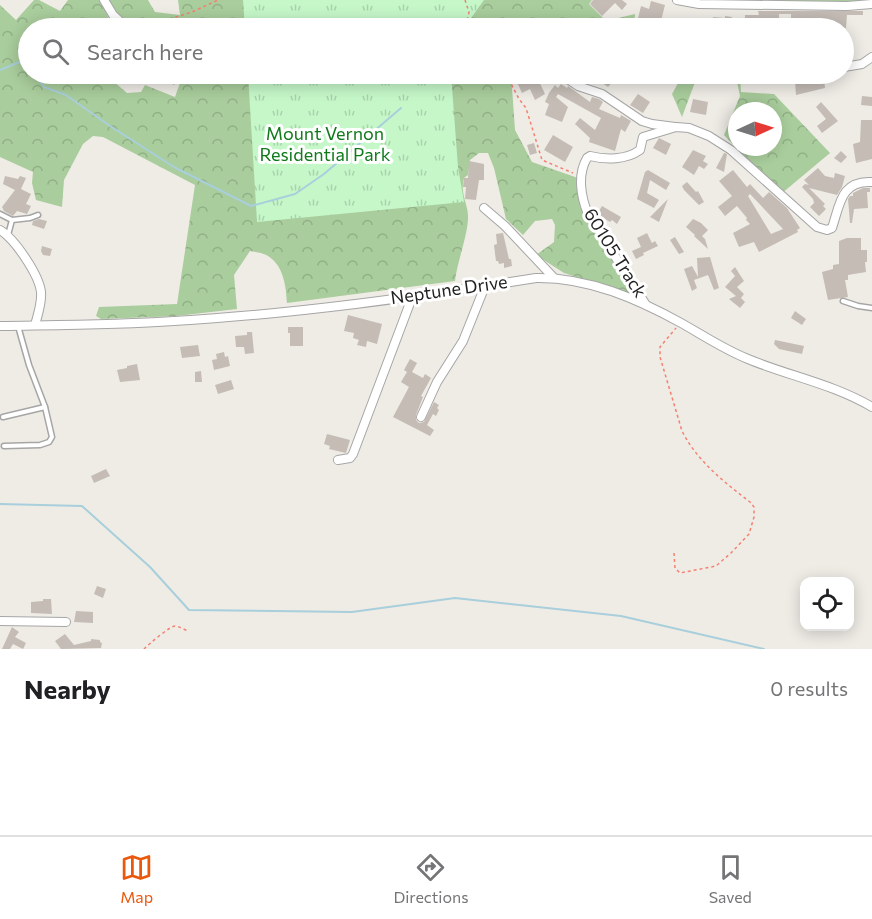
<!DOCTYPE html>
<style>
body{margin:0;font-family:Commissioner,sans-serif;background:#f6f6f6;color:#202124}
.controls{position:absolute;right:18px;bottom:18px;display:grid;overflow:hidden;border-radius:12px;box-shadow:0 3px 15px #0003}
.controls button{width:54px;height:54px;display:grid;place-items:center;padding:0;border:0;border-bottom:2px solid #e0e0e0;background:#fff;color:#202124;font:30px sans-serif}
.compass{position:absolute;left:728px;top:102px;width:54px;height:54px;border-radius:50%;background:#fff;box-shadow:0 3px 15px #0003;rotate:86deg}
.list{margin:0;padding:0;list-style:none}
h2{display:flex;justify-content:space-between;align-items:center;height:78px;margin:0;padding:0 24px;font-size:26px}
h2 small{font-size:20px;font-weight:400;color:#757577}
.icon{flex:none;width:33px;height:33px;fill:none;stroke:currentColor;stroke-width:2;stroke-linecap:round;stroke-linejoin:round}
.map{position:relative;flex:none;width:872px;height:649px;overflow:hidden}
.search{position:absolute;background:#fff;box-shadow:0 3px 15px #0003;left:18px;right:18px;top:18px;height:66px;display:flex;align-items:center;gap:15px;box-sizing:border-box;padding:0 21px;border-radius:33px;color:#757577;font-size:22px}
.sheet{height:186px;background:#fff}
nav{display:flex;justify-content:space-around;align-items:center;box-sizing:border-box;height:84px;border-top:2px solid #e0e0e0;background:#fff;font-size:16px;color:#757577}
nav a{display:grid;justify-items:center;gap:3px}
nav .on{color:#ea580c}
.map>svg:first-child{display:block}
</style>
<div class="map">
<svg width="872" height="649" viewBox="0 0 872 649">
<defs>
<pattern id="forest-crowns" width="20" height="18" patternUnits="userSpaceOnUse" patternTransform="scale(1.5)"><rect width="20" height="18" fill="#a9cd9c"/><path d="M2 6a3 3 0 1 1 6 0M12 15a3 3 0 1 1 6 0" fill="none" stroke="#91b086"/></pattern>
<pattern id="park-tufts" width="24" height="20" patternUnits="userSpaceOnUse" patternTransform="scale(1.5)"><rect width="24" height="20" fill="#c5f7c9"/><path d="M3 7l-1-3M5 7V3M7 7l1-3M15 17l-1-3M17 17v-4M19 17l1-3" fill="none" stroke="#a9d3ac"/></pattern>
</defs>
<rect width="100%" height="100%" fill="#efece6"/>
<g fill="url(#forest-crowns)" fill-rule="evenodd">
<path d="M 34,0 L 39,0 L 60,11 L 68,0 L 100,0 L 110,21 L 102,18 L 98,28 L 28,28 L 28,74 L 105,74 L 127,93 L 141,92 L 145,85 L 175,97 L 183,74 L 511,74 L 515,130 L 532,162 L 578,178 L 581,208 L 639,297 L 564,273 L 536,255 L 554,242 L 555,225 L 552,219 L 535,221 L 523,235 L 506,219 L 494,168 L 488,153 L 479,153 L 470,160 L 468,175 L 464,178 C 460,193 467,202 468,215 C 469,232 457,262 455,281 L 287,303 C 286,287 284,266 268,256 C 264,253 255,252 250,251 L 234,275 L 237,309 L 176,316 L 101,319 L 96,316 L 99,307 L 177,304 L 195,185 L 103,137 L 93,136 L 83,144 L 64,180 L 62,207 L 36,200 L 32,183 L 33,172 L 0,157 L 0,5 L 16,20 Z"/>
<path d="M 109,0 L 148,0 L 155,12 L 180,15 L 178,0 L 592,0 L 589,4 L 606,21 L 635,14 L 634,28 L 135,28 L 117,13 Z"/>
<path d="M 701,0 L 872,0 L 872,2 L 785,2 Z"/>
<path d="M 683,74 L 698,74 L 682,117 L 672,94 Z"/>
<path d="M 702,74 L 740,74 L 741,92 L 774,94 L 830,153 L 781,194 L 724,135 L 740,96 L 737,82 ZM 737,111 L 773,111 L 773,147 L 737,147 Z"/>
</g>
<g fill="url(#park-tufts)">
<path d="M 243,0 L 484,0 L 464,28 L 245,28 Z"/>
<path d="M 248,74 L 451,74 L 458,167 L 464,202 L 257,222 Z"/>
</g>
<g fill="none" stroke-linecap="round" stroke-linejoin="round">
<g stroke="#a8cfdb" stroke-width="2">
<path d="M 0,70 L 27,59 L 28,62"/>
<path d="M 35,74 L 44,87 L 66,95 L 110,126 L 174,167 L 251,206 L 295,194 L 324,174 L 401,108"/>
<path d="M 0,504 L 82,506 L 150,567 L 189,610 L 352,612 L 455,598 L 621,616 L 764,649"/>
</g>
</g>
<g fill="#c4bcb5" fill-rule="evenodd">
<path d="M 593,0 L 622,0 L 627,4 L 622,10 L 615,3 L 602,16 L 590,4 Z"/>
<path d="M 651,1 L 665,5 L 660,25 L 654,23 L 654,28 L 636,27 L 641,6 L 649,9 Z"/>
<path d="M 758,11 L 863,11 L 863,15 L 847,15 L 846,28 L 811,28 L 811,23 L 791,22 L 791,14 L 779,14 L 779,26 L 773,26 L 773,28 L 745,28 L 745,15 L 759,15 Z"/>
<path d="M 725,16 L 732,17 L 730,28 L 712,27 L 713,17 L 725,18 Z"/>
<path d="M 114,74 L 136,74 L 131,83 Z"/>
<path d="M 155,74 L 180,74 L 174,85 L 168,82 L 169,80 Z"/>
<path d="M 522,74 L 552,74 L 538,79 L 545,94 L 535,100 L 530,89 L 522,93 L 516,80 L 522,77 Z"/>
<path d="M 574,74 L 597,74 L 601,76 L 603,74 L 609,74 L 616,78 L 608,87 L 595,78 L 593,82 L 581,77 L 580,80 L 574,76 Z"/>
<path d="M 824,78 L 825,88 L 796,95 L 795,82 Z"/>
<path d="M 561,84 L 567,88 L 568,86 L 590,102 L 592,97 L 599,99 L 603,102 L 599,109 L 620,118 L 621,115 L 631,121 L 625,132 L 621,129 L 615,151 L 589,142 L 590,138 L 575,124 L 580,118 L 595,130 L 601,118 L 558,94 L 556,97 L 568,107 L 562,122 L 545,115 L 549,104 L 545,102 L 549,93 L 555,85 L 558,88 Z"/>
<path d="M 638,94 L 650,102 L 643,113 L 630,105 Z"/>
<path d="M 862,96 L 872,97 L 872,106 L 861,105 Z"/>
<path d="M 693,99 L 708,102 L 706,115 L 690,112 Z"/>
<path d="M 821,102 L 838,121 L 822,133 L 817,126 L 826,119 L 816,107 Z"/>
<path d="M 861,120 L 872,120 L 872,159 L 856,163 L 853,144 L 860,142 Z"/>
<path d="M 553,135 L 573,147 L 565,162 L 544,150 Z"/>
<path d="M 659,138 L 671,144 L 666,155 L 653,148 Z"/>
<path d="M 534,143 L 537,153 L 530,155 L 527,145 Z"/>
<path d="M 693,150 L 706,156 L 703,161 L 708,164 L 704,169 L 699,166 L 694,175 L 682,167 Z"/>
<path d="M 841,151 L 847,157 L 841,163 L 834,158 Z"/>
<path d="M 724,153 L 727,154 L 724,172 L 716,168 Z"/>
<path d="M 469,161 L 484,164 L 484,180 L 479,180 L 476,200 L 465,199 L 466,187 L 463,187 L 464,178 L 468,178 Z"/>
<path d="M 818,168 L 825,176 L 834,178 L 835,173 L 845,176 L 842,187 L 837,195 L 809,188 L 825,204 L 823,206 L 826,209 L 819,216 L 810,207 L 814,203 L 813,199 L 802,187 L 805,184 L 809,185 L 804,180 Z"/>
<path d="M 648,170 L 670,183 L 666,190 L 650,180 L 647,193 L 659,200 L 654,208 L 637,199 L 645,172 Z"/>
<path d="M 733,170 L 747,187 L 750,184 L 763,198 L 769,192 L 787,208 L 800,228 L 797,230 L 798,232 L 759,252 L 754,242 L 739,247 L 733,233 L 750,224 L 746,220 L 747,218 L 737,206 L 725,216 L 718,207 L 732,196 L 719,181 ZM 750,194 L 783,229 L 771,234 L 748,196 Z"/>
<path d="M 5,176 L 18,179 L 20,176 L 26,178 L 21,189 L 31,194 L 26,204 L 31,206 L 27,214 L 17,211 L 13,216 L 4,211 L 2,207 L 15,190 L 3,184 Z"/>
<path d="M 687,182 L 696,192 L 698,191 L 704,202 L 699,205 L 684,190 L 682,186 Z"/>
<path d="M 863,188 L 870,188 L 870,192 L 867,192 L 868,208 L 854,209 L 852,223 L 850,223 L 848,199 L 850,196 L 853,196 L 853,193 Z"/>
<path d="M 668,199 L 659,222 L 650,217 Z"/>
<path d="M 602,206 L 621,217 L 617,224 L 612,220 L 610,222 L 597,214 Z"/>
<path d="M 39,219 L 47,221 L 44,229 L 32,225 L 33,221 Z"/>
<path d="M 693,219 L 701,223 L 708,230 L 702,236 L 705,239 L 708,249 L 694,236 L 695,235 L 686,227 Z"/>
<path d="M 503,233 L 509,259 L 511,259 L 512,266 L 504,268 L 504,263 L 499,264 L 498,261 L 496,261 L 494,245 L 497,244 L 496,234 Z"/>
<path d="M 647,233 L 652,243 L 655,241 L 658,246 L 643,253 L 644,255 L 636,259 L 632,251 L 641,247 L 637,238 Z"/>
<path d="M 675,237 L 684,252 L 679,254 L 670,240 Z"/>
<path d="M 847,238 L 861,238 L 861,250 L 867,250 L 867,262 L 865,262 L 866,272 L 848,275 L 848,280 L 845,280 L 848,297 L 828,300 L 822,272 L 833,269 L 833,265 L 839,264 L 839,241 Z"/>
<path d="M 42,246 L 52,249 L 50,256 L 43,255 L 41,251 Z"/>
<path d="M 710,257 L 719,288 L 714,290 L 708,275 L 694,280 L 697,288 L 692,291 L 684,269 L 692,266 L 698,277 L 697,258 Z"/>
<path d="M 735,267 L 744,281 L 737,287 L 744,294 L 741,298 L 745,302 L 740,308 L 729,299 L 736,296 L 725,287 L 735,276 L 731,271 Z"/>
<path d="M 795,311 L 806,319 L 802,325 L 791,318 Z"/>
<path d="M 348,315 L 382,324 L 377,344 L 367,341 L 366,347 L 357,345 L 359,340 L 353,338 L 354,333 L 344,331 Z"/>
<path d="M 288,327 L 303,327 L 303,346 L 290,346 L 290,333 L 288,333 Z"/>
<path d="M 247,332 L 252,332 L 254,353 L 245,354 L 244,347 L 236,347 L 235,336 L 247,335 Z"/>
<path d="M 775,340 L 804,346 L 802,354 L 779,349 L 774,344 Z"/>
<path d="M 198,345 L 200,356 L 182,358 L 180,347 Z"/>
<path d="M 224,352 L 225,357 L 228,356 L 230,366 L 214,370 L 212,360 L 217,359 L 216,354 Z"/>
<path d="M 410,359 L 417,363 L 412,372 L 423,378 L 425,374 L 431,378 L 421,396 L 423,397 L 416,415 L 416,420 L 419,423 L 424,422 L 434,402 L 439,405 L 437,408 L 439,410 L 436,416 L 433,414 L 427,425 L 434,430 L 430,436 L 393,417 L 409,387 L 401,382 L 407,372 L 404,370 Z"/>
<path d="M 137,364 L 140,380 L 120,382 L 117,370 L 127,368 L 127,366 Z"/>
<path d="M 201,371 L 202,382 L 195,382 L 195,372 Z"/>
<path d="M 231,380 L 234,389 L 218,394 L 215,385 Z"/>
<path d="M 327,434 L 350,440 L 346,453 L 329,449 L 330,446 L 324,444 Z"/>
<path d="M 106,469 L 110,476 L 94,483 L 91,476 Z"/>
<path d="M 97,586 L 106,589 L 103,598 L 94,594 Z"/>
<path d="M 43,599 L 51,599 L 52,614 L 31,613 L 31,602 L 43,601 Z"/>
<path d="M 76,611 L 93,612 L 93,623 L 74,622 Z"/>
<path d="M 12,627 L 19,632 L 15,637 L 26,643 L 23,649 L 13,644 L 10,649 L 2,649 Z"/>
<path d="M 65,634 L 74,645 L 91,641 L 91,639 L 100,640 L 100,642 L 102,643 L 101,648 L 61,649 L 55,641 Z"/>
</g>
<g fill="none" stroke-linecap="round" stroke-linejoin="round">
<defs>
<g id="service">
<path d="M 0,214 L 12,220 L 8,235"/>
<path d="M 12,220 L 30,218 L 38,215"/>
<path d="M 843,301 L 858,306 L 872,308"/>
<path d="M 3,417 L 45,407"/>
<path d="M 4,446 L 40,445 L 49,442 L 52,437 L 45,407 L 29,365 L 18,326"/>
</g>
<g id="minor">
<path d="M 104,0 L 113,15 L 127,28"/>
<path d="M 677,0 L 699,4 L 847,6 L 872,4"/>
<path d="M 844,67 L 862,64 L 872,57"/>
<path d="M 562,75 L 578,86 L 602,94 L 642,121 L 652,124 L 675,127"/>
<path d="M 484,208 L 505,226 L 554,278"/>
<path d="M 0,230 C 15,239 39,275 41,292 C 42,303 38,314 35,325"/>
<path d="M 646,305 L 588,214 C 581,197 577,175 587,158 L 590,156 C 606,160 626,160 640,150 L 643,137 L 676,127 L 689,128 L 709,136 L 731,150 L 817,227 L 827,230 L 832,228 C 840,204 841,180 872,182"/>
<path d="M 0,326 C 58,325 116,325 174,321 C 295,314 416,297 536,278 C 588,277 638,299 683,324 C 704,336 725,350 748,359 C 789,376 833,384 872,407"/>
<path d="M 421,417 L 437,382 L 463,341 L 485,286"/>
<path d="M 338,460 L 350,458 L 353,454 L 413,295"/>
<path d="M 0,621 L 66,622"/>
</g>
</defs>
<use href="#service" stroke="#a6a6a6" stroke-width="7"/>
<use href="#minor" stroke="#a6a6a6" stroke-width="10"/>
<g stroke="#f48172" stroke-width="1.5" stroke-dasharray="3 3" stroke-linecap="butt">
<path d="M 465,0 L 469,12 L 466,25 L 468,28"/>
<path d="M 141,28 L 192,12 L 218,0"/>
<path d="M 506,74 L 519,99 L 526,108 L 542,160 L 573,173"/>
<path d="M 674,553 L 675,568 L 680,573 L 716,566 L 731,553 L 749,534 L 754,517 L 754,507 L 750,502 C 724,482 697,461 682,431 L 660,357 L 660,347 L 676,328"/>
<path d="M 144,649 C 149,644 170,626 175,626 C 179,626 184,630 189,631"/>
</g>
<use href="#service" stroke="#fff" stroke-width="4"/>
<use href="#minor" stroke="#fff" stroke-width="8"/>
</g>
<g text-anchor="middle" stroke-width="6" stroke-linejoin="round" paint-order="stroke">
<g font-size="18" fill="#107a1b" stroke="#fff">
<text x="325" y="140">Mount Vernon<tspan x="325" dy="21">Residential Park</tspan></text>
</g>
<g font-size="18" fill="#1f1f1f" stroke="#fff">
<text transform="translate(615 253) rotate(58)" y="6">60105 Track</text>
<text transform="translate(449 290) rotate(-8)" y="6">Neptune Drive</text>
</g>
</g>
</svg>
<div class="controls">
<button><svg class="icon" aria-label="locate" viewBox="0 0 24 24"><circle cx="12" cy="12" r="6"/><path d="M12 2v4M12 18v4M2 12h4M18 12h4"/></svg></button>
</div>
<svg class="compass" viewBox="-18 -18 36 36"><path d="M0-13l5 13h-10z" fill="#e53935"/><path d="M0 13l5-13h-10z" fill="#757577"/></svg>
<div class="search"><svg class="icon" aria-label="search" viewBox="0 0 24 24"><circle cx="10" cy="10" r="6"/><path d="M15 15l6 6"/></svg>Search here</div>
</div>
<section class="sheet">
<h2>Nearby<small>0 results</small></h2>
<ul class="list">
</ul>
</section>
<nav>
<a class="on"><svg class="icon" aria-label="map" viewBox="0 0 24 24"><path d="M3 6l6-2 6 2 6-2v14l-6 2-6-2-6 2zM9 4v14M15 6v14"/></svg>Map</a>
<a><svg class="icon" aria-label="directions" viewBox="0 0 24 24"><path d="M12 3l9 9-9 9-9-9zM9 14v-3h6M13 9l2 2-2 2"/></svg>Directions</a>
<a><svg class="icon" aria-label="saved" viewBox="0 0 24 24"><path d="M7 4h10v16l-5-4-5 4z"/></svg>Saved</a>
</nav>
